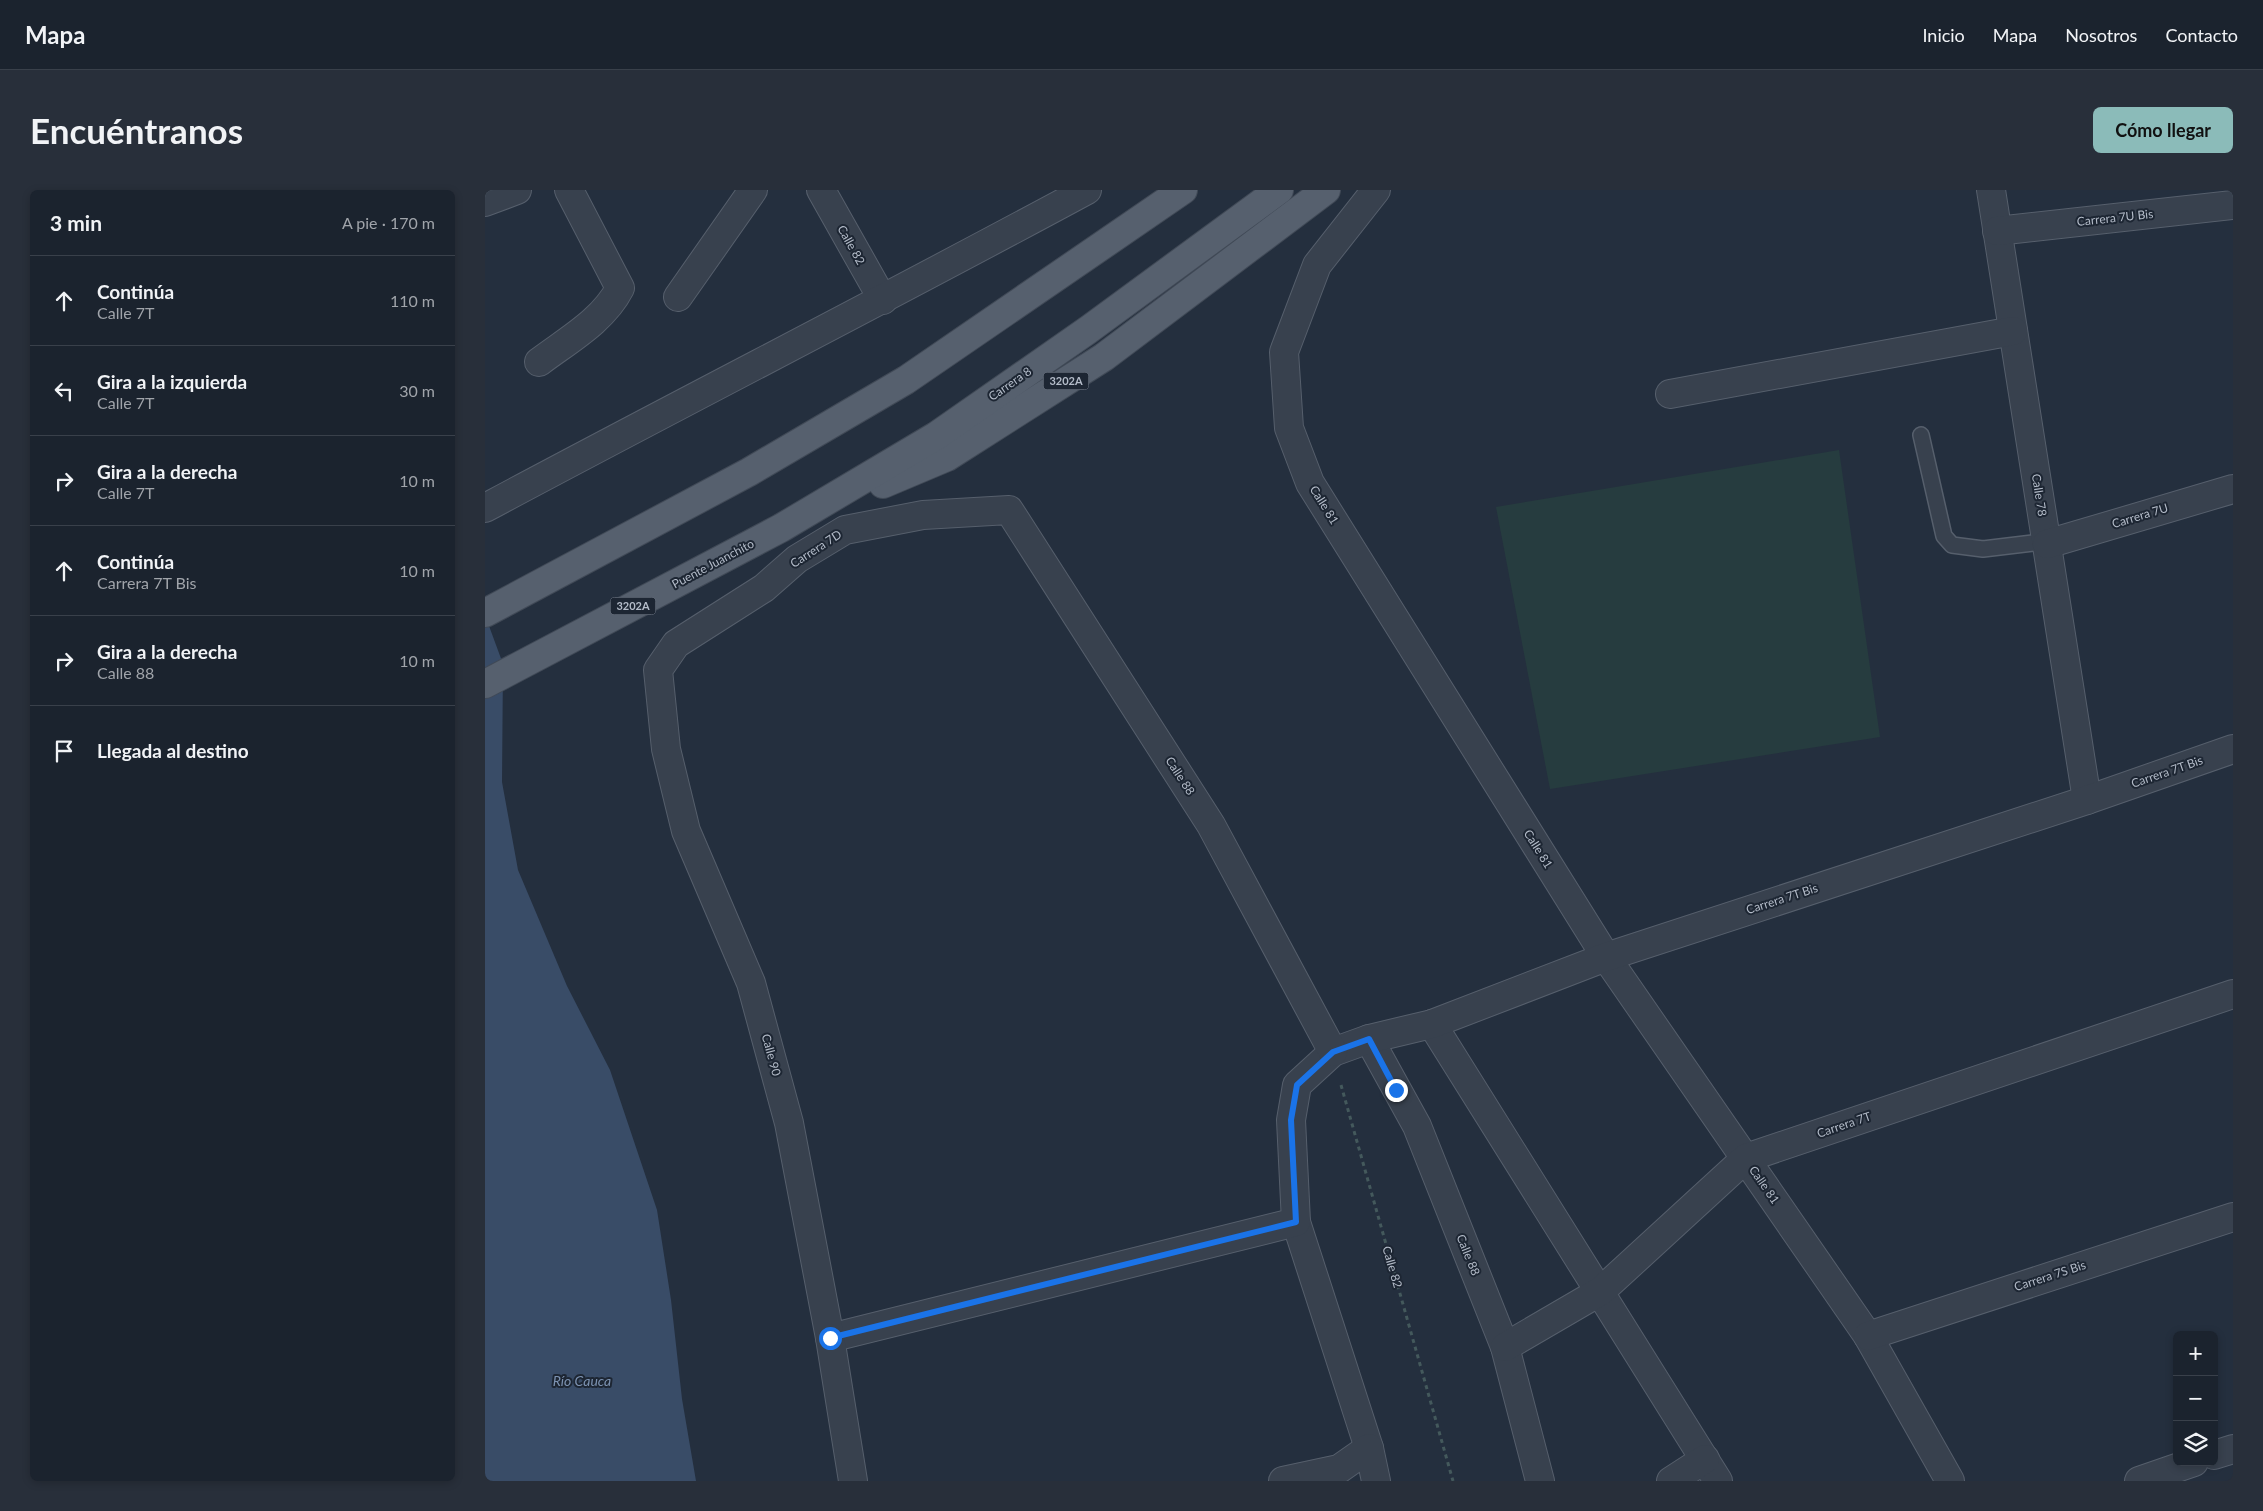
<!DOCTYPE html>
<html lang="es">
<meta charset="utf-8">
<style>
body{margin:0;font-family:Lato,sans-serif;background:#282f3a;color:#f1f3f6}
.controls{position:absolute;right:15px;bottom:15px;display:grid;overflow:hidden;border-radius:8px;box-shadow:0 2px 8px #0003}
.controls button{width:45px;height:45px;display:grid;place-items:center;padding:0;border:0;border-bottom:1px solid #39404a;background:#1b232e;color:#f1f3f6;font:25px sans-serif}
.stop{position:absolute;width:15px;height:15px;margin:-11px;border:4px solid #1a73e8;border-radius:50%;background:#fff}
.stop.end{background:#1a73e8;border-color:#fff;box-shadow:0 1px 5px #0008}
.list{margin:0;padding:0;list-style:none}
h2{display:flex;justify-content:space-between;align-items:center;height:65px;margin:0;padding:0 20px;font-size:21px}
h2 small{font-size:16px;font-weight:400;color:#a0a4aa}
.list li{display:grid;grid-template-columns:32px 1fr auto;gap:15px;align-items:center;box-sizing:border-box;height:90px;padding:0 20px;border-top:1px solid #39404a}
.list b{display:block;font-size:19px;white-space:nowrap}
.list p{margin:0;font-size:16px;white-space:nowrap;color:#a0a4aa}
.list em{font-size:16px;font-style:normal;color:#a0a4aa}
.icon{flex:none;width:28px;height:28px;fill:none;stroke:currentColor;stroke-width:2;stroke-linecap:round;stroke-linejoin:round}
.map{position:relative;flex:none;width:1748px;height:1291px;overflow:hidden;border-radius:8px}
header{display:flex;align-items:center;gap:30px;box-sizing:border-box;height:70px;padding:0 25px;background:#1b232e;border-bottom:1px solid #39404a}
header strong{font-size:24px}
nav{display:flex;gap:28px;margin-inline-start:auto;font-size:18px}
.intro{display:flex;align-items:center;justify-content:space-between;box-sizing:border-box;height:120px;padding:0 30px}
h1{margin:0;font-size:35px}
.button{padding:12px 22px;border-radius:8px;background:#8bbbb9;color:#111;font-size:18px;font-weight:700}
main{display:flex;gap:30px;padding:0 30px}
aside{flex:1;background:#1b232e;border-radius:8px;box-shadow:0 2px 8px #0003}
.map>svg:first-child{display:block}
</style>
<header>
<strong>Mapa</strong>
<nav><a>Inicio</a><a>Mapa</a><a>Nosotros</a><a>Contacto</a></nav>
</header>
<div class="intro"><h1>Encuéntranos</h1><a class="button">Cómo llegar</a></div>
<main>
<aside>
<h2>3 min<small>A pie · 170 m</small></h2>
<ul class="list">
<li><svg class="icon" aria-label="ahead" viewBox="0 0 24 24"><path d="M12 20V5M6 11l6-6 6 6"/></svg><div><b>Continúa</b><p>Calle 7T</p></div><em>110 m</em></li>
<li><svg class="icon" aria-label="left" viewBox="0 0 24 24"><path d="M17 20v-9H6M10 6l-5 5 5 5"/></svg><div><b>Gira a la izquierda</b><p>Calle 7T</p></div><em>30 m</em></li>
<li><svg class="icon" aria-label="right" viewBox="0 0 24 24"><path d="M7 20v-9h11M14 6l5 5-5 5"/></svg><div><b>Gira a la derecha</b><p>Calle 7T</p></div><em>10 m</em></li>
<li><svg class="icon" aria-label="ahead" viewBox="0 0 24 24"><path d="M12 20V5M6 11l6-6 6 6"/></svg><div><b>Continúa</b><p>Carrera 7T Bis</p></div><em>10 m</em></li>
<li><svg class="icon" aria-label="right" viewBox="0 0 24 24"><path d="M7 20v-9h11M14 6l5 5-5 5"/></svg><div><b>Gira a la derecha</b><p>Calle 88</p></div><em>10 m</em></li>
<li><svg class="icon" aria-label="arrive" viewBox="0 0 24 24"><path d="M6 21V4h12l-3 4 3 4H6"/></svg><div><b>Llegada al destino</b></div></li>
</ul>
</aside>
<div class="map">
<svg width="1748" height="1291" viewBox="0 0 1748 1291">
<rect width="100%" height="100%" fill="#242f3e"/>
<path fill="#263c3f" d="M 1354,260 L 1395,547 L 1065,599 L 1011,317 Z"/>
<path fill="#394c67" d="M 0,425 L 18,474 L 17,592 L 33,680 L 82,796 L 125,880 L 172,1020 L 186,1110 L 197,1209 L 211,1291 L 0,1291 Z"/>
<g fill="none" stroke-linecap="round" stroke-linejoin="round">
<defs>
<path id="service" d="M 1436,245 L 1459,346 L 1467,355 L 1498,359 L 1548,353 L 1562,354"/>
<g id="minor">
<path d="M 336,0 L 398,110"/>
<path d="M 891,0 L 832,75 L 799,162 L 804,238 L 825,293 L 1121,767 L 1383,1146 L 1465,1291"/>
<path d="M 1506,0 L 1602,610"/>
<path d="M 0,12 L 32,0"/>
<path d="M 1512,41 L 1748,15"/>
<path d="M 193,107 L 268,0"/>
<path d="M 54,172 C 83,150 118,131 135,98 L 84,0"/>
<path d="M 1185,204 L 1528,141"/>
<path d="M 1562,354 L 1748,299"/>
<path d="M 947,834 L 1233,1291"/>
<path d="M 884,849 L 932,936 L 1020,1157 L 1055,1291"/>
<path d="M 811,1032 L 884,1258"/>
<path d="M 1383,1146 L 1748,1027"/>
<path d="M 345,1148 L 811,1032 L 806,930 L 812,895 L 848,862 L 884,849 L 947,834 L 1121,767 L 1602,610 L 1748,559"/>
<path d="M 1020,1157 L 1116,1101 L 1261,968 L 1748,804"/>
<path d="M 1729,1265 L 1748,1259"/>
<path d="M 368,1291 L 345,1148 L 304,933 L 266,793 L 201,641 L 181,559 L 173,480 L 191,454 L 279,398 L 312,369 L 360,340 L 438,325 L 524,320 L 726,635 L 848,862"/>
<path d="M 798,1291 L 854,1279 L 884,1258 L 891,1291"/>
<path d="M 1186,1291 L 1220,1269"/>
<path d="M 1654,1291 L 1709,1272"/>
</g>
<path id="tertiary" d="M 0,318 C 200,211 402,108 602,0"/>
<g id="primary">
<path d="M 398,294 L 462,267 L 619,167 L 841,0"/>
<path d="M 0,423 L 264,282 L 421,190 L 698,0"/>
<path d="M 0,494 L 296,338 L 451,246 L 603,140 L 794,0"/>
</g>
</defs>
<use href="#service" stroke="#565f6c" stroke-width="18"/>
<use href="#minor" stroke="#565f6c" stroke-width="30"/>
<use href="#tertiary" stroke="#565f6c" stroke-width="30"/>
<use href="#primary" stroke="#414a57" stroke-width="30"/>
<path stroke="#44595c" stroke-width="3" stroke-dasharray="4 4" stroke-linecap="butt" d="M 856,895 L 968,1291"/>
<use href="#service" stroke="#38414e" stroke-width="15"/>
<use href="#minor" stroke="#38414e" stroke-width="28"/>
<use href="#tertiary" stroke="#38414e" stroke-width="28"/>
<use href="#primary" stroke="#56606e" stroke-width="28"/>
</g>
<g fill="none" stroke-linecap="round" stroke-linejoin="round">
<path stroke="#1a73e8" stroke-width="6" d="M 345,1148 L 811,1032 L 806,930 L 812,895 L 848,862 L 884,849 L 911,900"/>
</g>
<g text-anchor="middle" stroke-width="4" stroke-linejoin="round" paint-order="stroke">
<g fill="#1d2633" stroke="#878f9c" stroke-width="1">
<rect x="558.5" y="182.5" width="45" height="17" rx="4"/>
<rect x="125.5" y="407.5" width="45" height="17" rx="4"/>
</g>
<g font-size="11" font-weight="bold" fill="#b4bcc9">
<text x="581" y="195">3202A</text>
<text x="148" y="420">3202A</text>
</g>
<g font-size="12" fill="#b4bcc9" stroke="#1d2633">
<text transform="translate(1630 28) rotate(-6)" y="4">Carrera 7U Bis</text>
<text transform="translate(366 55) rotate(61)" y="4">Calle 82</text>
<text transform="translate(525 194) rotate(-35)" y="4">Carrera 8</text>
<text transform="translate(1554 305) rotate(81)" y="4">Calle 78</text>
<text transform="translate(839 315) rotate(58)" y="4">Calle 81</text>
<text transform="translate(1655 326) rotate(-17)" y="4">Carrera 7U</text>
<text transform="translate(331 359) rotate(-33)" y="4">Carrera 7D</text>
<text transform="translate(228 374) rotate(-28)" y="4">Puente Juanchito</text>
<text transform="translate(1682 582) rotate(-19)" y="4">Carrera 7T Bis</text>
<text transform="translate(695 586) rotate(57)" y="4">Calle 88</text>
<text transform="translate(1053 659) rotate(58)" y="4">Calle 81</text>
<text transform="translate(1297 709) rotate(-18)" y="4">Carrera 7T Bis</text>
<text transform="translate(286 865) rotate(75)" y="4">Calle 90</text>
<text transform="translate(1359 935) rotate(-19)" y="4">Carrera 7T</text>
<text transform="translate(1279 995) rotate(55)" y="4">Calle 81</text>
<text transform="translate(983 1065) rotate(68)" y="4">Calle 88</text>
<text transform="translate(907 1077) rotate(74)" y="4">Calle 82</text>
<text transform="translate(1565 1086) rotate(-18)" y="4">Carrera 7S Bis</text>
</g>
<g font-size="14" font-style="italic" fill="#7c92b1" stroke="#1d2633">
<text x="97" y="1196">Río Cauca</text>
</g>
</g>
</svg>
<div class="controls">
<button>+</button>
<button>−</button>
<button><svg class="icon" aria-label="layers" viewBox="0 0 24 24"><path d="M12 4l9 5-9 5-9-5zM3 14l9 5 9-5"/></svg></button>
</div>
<div class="stop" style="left:345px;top:1148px"></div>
<div class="stop end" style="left:911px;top:900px"></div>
</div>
</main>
